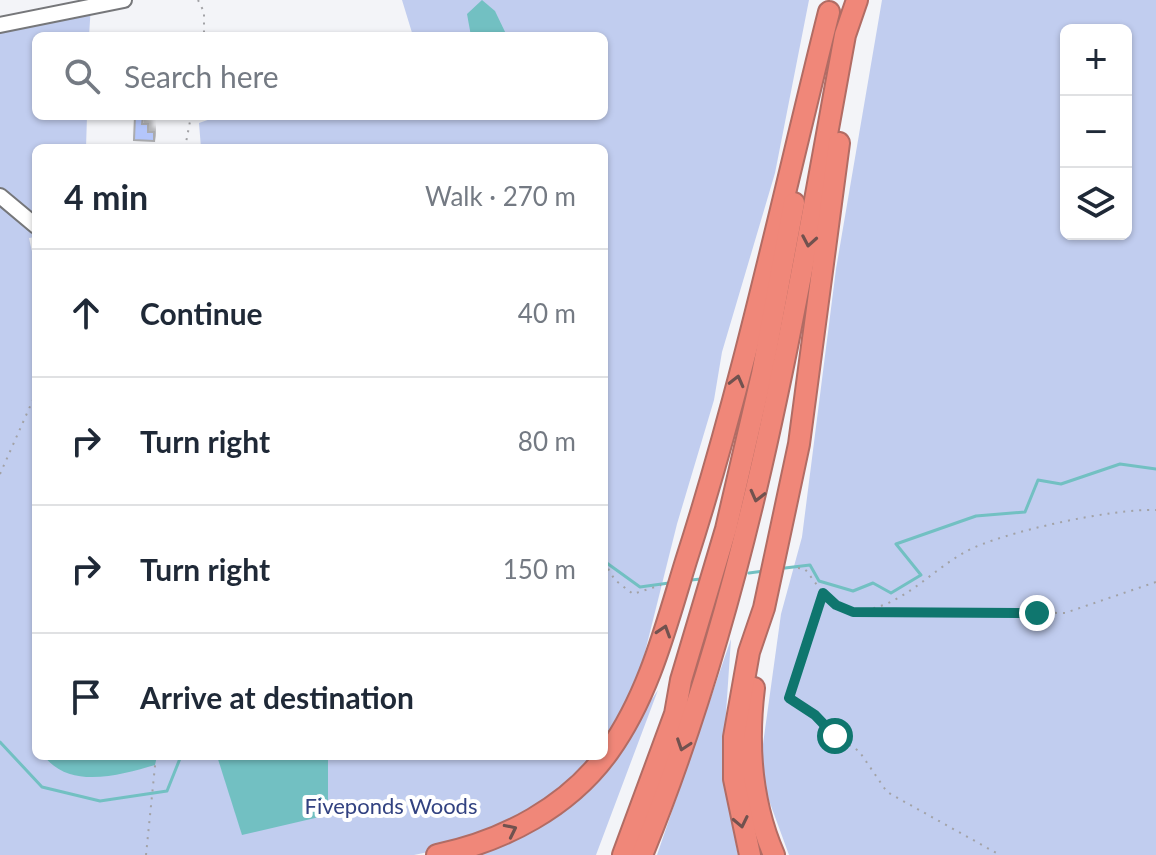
<!DOCTYPE html>
<meta charset="utf-8">
<style>
body{margin:0;font-family:Lato,sans-serif;background:#f2f2f3;color:#1f2937}
.controls{position:absolute;right:24px;top:24px;display:grid;overflow:hidden;border-radius:12px;box-shadow:0 2px 6px #0004}
.controls button{width:72px;height:72px;display:grid;place-items:center;padding:0;border:0;border-bottom:2px solid #e0e1e3;background:#fff;color:#1f2937;font:40px sans-serif}
.stop{position:absolute;width:24px;height:24px;margin:-18px;border:6px solid #0f766e;border-radius:50%;background:#fff}
.stop.end{background:#0f766e;border-color:#fff;box-shadow:0 2px 8px #0008}
.list{margin:0;padding:0;list-style:none}
h2{display:flex;justify-content:space-between;align-items:center;height:104px;margin:0;padding:0 32px;font-size:34px}
h2 small{font-size:26px;font-weight:400;color:#747a83}
.list li{display:grid;grid-template-columns:52px 1fr auto;gap:24px;align-items:center;box-sizing:border-box;height:128px;padding:0 32px;border-top:2px solid #e0e1e3}
.list b{display:block;font-size:30px;white-space:nowrap}
.list em{font-size:26px;font-style:normal;color:#747a83}
.icon{flex:none;width:44px;height:44px;fill:none;stroke:currentColor;stroke-width:2;stroke-linecap:round;stroke-linejoin:round}
.map{position:relative;flex:none;width:1156px;height:855px;overflow:hidden}
.search{position:absolute;background:#fff;box-shadow:0 2px 6px #0004;left:32px;top:32px;width:576px;height:88px;display:flex;align-items:center;gap:20px;box-sizing:border-box;padding:0 28px;border-radius:12px;color:#747a83;font-size:30px}
.panel{position:absolute;background:#fff;box-shadow:0 2px 6px #0004;left:32px;top:144px;width:576px;height:616px;border-radius:12px}
.map>svg:first-child{display:block}
</style>
<div class="map">
<svg width="1156" height="855" viewBox="0 0 1156 855">
<defs>
<filter id="shadow"><feDropShadow dx="3.5" dy="-3.5" stdDeviation="2" flood-color="#0004"/></filter>
</defs>
<rect width="100%" height="100%" fill="#f3f4f8"/>
<g fill="#c1cdef" fill-rule="evenodd">
<path d="M 402,0 L 809,0 L 775,173 L 722,352 L 714,400 L 677,524 L 635,692 L 604,742 L 604,148 L 201,148 L 199,123 L 219,116 L 604,116 L 604,36 L 413,36 Z"/>
<path d="M 882,0 L 1156,0 L 1156,855 L 789,855 L 759,773 L 781,614 L 802,537 L 836,269 ZM 1066,30 L 1126,30 L 1126,234 L 1066,234 Z"/>
<path d="M 91,5 L 89,36 L 36,36 L 36,116 L 87,116 L 86,148 L 36,148 L 36,237 L 29,238 L 36,270 L 36,756 L 593,756 C 537,815 495,840 414,855 L 0,855 L 0,24 Z"/>
<path d="M 731,639 L 722,772 L 738,855 L 657,855 Z"/>
<path d="M 658,690 L 596,855 L 467,855 L 532,829 L 597,783 Z"/>
</g>
<g fill="#72c0c2">
<path d="M 482,0 L 495,11 L 507,36 L 471,36 L 467,14 Z"/>
<path d="M 44,756 L 157,756 L 155,765 C 120,775 70,790 44,756 Z"/>
<path d="M 217,756 L 328,756 L 328,815 L 242,835 Z"/>
</g>
<g fill="none" stroke-linecap="round" stroke-linejoin="round">
<g stroke="#72c0c2" stroke-width="3">
<path d="M 604,561 L 640,587 L 669,583"/>
<path d="M 785,568 L 810,565 L 819,581 L 853,591 L 873,583 L 891,593 L 921,575 L 896,544 L 976,516 L 1025,512 L 1038,480 L 1061,484 L 1120,464 L 1156,469"/>
<path d="M 749,573 L 764,571"/>
<path d="M 691,580 L 701,579"/>
<path d="M 0,742 L 42,787 L 100,801 L 167,791 L 181,756"/>
</g>
</g>
<path fill="#b4c6fb" stroke="#aaabae" stroke-width="2" filter="url(#shadow)" d="M 135,116 L 143,116 L 142,124 L 148,124 L 148,132 L 154,132 L 154,141 L 134,140 Z"/>
<g fill="none" stroke-linecap="round" stroke-linejoin="round">
<defs>
<g id="minor">
<path d="M 0,25 L 124,0"/>
<path d="M 0,196 L 36,226"/>
</g>
<g id="highway">
<path d="M 754,688 C 747,745 751,802 774,855"/>
<path d="M 437,855 C 504,841 569,807 609,751 C 649,695 666,626 686,561 C 744,381 783,195 829,12"/>
<path d="M 623,855 L 675,714 L 681,680 L 726,529 L 762,374 L 794,203"/>
<path d="M 642,855 C 750,591 794,314 845,35 L 857,0"/>
<path d="M 750,855 L 734,779 L 734,737 L 749,652 L 764,608 L 799,444 L 839,143"/>
</g>
</defs>
<use href="#minor" stroke="#76777a" stroke-width="18"/>
<use href="#highway" stroke="#b16c64" stroke-width="24"/>
<g stroke="#a2a2a6" stroke-width="2" stroke-dasharray="2 6" stroke-linecap="butt">
<path d="M 198,0 L 204,12 L 204,36"/>
<path d="M 185,148 L 191,116"/>
<path d="M 0,474 L 36,393"/>
<path d="M 604,562 L 615,580 L 633,594 L 661,585"/>
<path d="M 798,568 L 805,569 L 823,593 L 789,698 L 815,715 L 835,736 L 859,751 L 887,792 L 1000,855"/>
<path d="M 823,593 C 834,605 849,614 866,610 C 905,603 931,571 965,552 C 1001,532 1114,508 1156,510"/>
<path d="M 871,610 L 1065,613 L 1156,582"/>
<path d="M 146,855 L 156,756"/>
</g>
<use href="#minor" stroke="#fff" stroke-width="14"/>
<use href="#highway" stroke="#f08779" stroke-width="20"/>
</g>
<defs><path id="oneway-chevron" d="M-2-3.5L2.5 0L-2 3.5" fill="none" stroke-width="1.6" stroke-linecap="round" stroke-linejoin="round" transform="scale(2)"/></defs>
<g stroke="#71524f">
<use href="#oneway-chevron" transform="translate(809 241) rotate(100)"/>
<use href="#oneway-chevron" transform="translate(737 381) rotate(-76)"/>
<use href="#oneway-chevron" transform="translate(757 496) rotate(104)"/>
<use href="#oneway-chevron" transform="translate(664 631) rotate(-72)"/>
<use href="#oneway-chevron" transform="translate(683 745) rotate(109)"/>
<use href="#oneway-chevron" transform="translate(741 822) rotate(78)"/>
<use href="#oneway-chevron" transform="translate(511 830) rotate(-26)"/>
</g>
<g fill="none" stroke-linecap="round" stroke-linejoin="round">
<path stroke="#0f766e" stroke-width="10" d="M 835,736 L 815,715 L 789,698 L 823,593 L 836,605 L 853,612 L 1037,613"/>
</g>
<g text-anchor="middle" stroke-width="8" stroke-linejoin="round" paint-order="stroke">
<g font-size="22" fill="#324281" stroke="#fff">
<text x="391" y="814">Fiveponds Woods</text>
</g>
</g>
</svg>
<div class="controls">
<button>+</button>
<button>−</button>
<button><svg class="icon" aria-label="layers" viewBox="0 0 24 24"><path d="M12 4l9 5-9 5-9-5zM3 14l9 5 9-5"/></svg></button>
</div>
<div class="stop" style="left:835px;top:736px"></div>
<div class="stop end" style="left:1037px;top:613px"></div>
<div class="search"><svg class="icon" aria-label="search" viewBox="0 0 24 24"><circle cx="10" cy="10" r="6"/><path d="M15 15l6 6"/></svg>Search here</div>
<section class="panel">
<h2>4 min<small>Walk · 270 m</small></h2>
<ul class="list">
<li><svg class="icon" aria-label="ahead" viewBox="0 0 24 24"><path d="M12 20V5M6 11l6-6 6 6"/></svg><div><b>Continue</b></div><em>40 m</em></li>
<li><svg class="icon" aria-label="right" viewBox="0 0 24 24"><path d="M7 20v-9h11M14 6l5 5-5 5"/></svg><div><b>Turn right</b></div><em>80 m</em></li>
<li><svg class="icon" aria-label="right" viewBox="0 0 24 24"><path d="M7 20v-9h11M14 6l5 5-5 5"/></svg><div><b>Turn right</b></div><em>150 m</em></li>
<li><svg class="icon" aria-label="arrive" viewBox="0 0 24 24"><path d="M6 21V4h12l-3 4 3 4H6"/></svg><div><b>Arrive at destination</b></div></li>
</ul>
</section>
</div>
